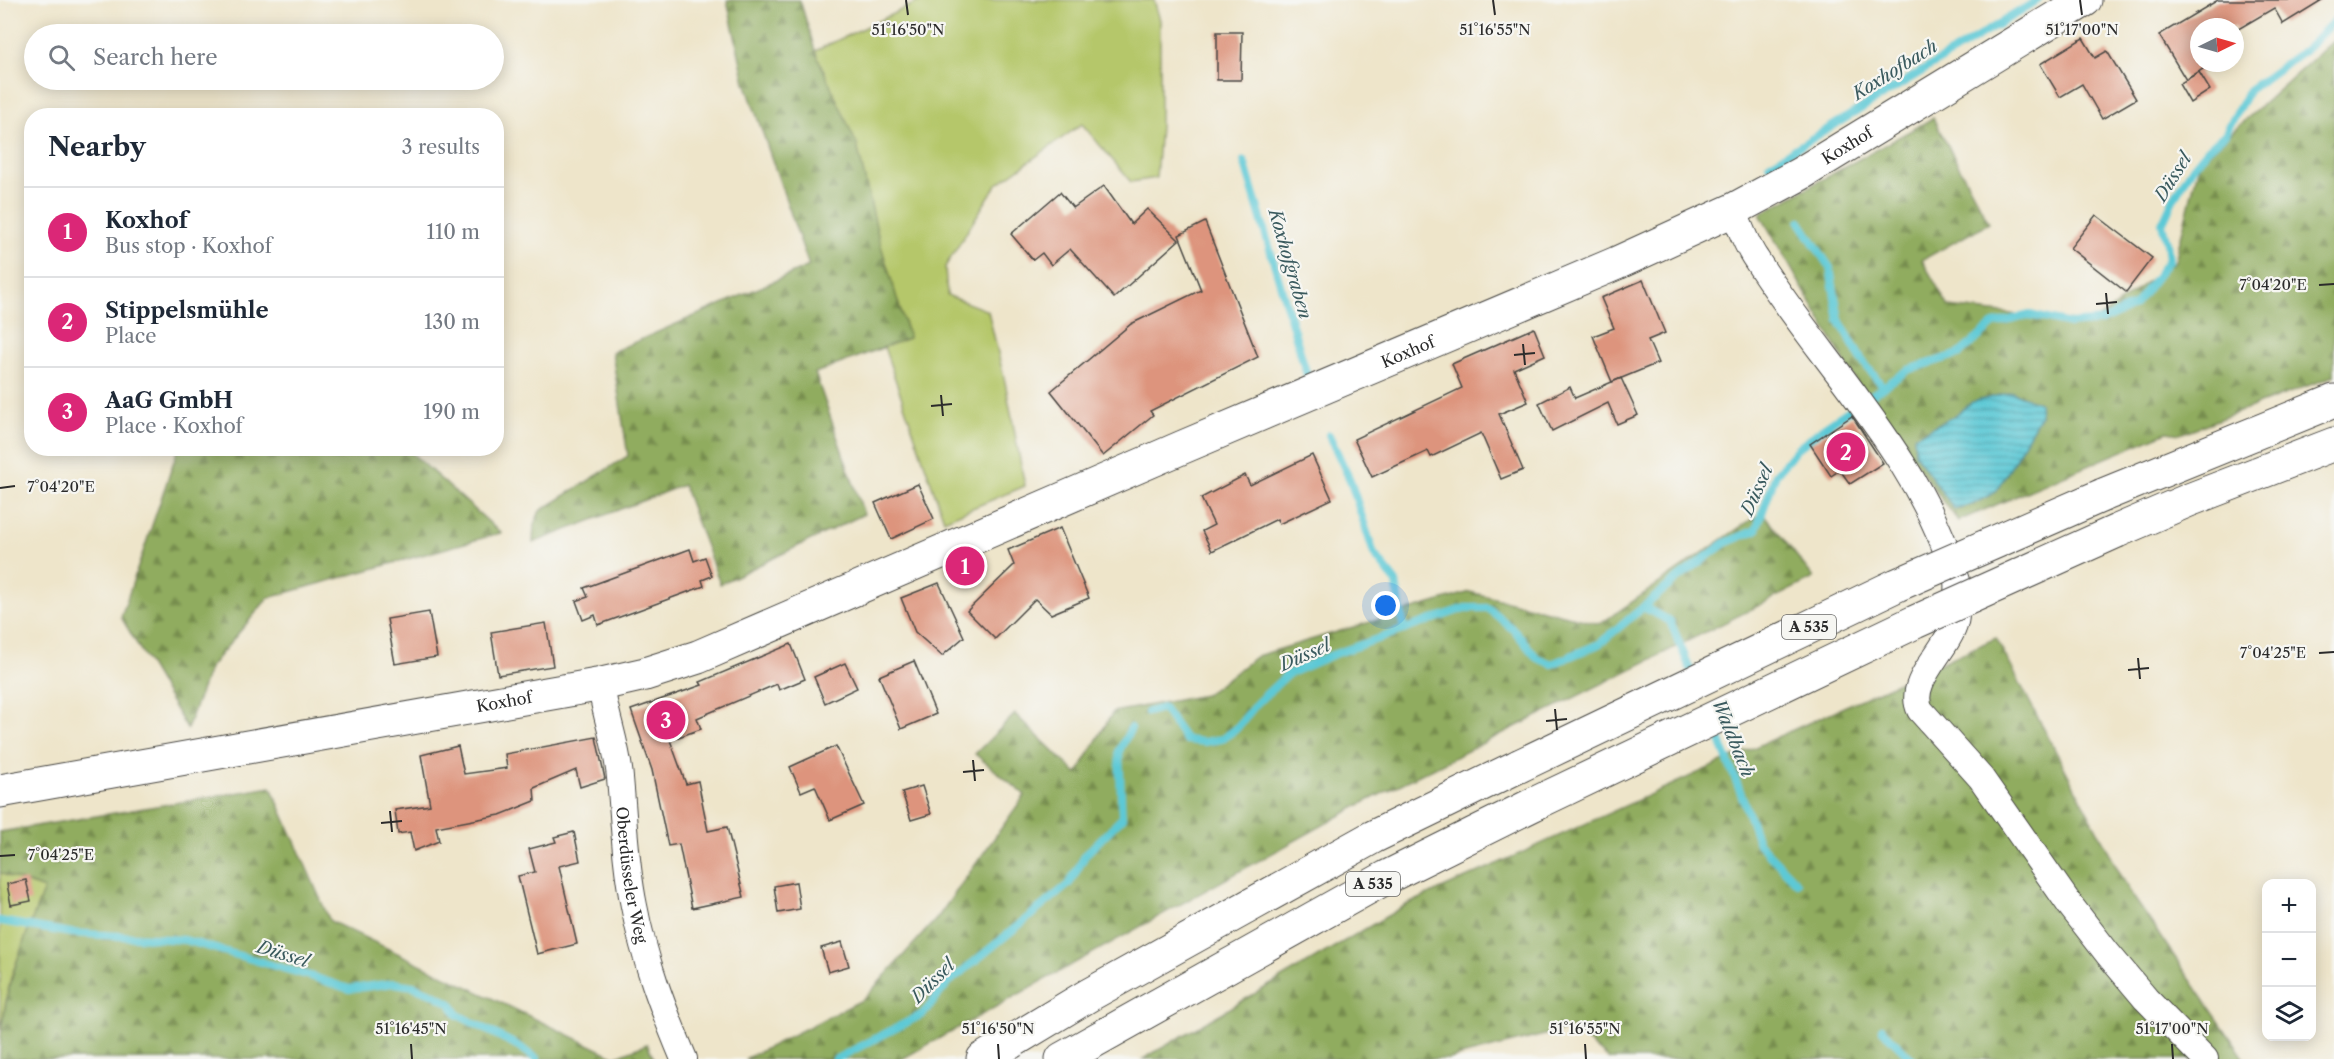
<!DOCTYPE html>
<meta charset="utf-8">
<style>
body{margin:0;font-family:"Libre Caslon Text",serif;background:#f6f6f7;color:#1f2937}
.controls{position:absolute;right:18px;bottom:18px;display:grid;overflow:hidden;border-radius:12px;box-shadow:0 3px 15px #0003}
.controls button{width:54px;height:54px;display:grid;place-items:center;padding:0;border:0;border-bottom:2px solid #e0e1e3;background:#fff;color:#1f2937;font:30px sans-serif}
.compass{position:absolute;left:2190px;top:18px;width:54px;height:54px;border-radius:50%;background:#fff;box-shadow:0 3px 15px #0003;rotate:85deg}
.you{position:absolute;left:1386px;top:606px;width:21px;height:21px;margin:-15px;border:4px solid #fff;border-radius:50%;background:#1a73e8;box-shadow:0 0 0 9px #1a73e833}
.badge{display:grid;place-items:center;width:39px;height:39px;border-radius:50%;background:#db2777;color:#fff;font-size:20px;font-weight:700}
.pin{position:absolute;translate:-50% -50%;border:3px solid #fff;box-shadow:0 2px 6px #0006}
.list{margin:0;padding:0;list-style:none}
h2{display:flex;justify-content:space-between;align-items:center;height:78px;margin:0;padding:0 24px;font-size:26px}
h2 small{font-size:20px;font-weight:400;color:#747a83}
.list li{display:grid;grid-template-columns:39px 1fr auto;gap:18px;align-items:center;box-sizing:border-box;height:90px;padding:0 24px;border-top:2px solid #e0e1e3}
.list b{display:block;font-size:22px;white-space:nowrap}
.list p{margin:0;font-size:20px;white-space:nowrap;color:#747a83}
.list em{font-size:20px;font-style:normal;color:#747a83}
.icon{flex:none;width:33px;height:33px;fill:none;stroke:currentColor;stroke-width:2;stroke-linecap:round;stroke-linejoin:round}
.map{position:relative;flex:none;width:2334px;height:1059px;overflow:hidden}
.search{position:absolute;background:#fff;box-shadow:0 3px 15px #0003;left:24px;top:24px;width:480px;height:66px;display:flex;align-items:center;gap:15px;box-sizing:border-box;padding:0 21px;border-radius:33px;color:#747a83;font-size:22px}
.panel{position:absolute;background:#fff;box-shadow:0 3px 15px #0003;left:24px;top:108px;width:480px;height:348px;border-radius:24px}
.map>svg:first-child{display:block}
</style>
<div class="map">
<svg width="2334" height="1059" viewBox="0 0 2334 1059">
<defs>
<pattern id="forest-firs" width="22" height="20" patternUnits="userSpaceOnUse" patternTransform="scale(1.5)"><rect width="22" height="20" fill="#90ac5e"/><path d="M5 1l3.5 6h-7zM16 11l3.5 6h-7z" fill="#768c4e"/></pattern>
<pattern id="water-rules" width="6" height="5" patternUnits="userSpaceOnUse" patternTransform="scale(1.5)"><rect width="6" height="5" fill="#5dc9d6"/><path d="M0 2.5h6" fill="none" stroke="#4da3ae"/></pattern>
</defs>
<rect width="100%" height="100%" fill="#f6f6f2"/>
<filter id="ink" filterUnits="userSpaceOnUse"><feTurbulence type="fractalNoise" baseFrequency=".0167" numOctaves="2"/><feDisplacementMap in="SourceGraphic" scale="12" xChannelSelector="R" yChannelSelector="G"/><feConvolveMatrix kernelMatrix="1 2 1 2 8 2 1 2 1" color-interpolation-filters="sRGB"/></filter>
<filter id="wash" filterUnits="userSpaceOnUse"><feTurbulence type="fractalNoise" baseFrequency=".008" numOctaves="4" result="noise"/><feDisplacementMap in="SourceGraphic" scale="24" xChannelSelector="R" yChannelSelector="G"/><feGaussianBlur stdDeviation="1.35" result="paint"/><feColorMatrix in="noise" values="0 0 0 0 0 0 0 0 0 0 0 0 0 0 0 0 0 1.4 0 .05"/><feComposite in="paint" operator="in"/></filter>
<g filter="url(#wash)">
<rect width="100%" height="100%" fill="#eee5ca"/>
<g fill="#b5c76a" stroke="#70794a" stroke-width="1.5">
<path d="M 922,0 L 1154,0 L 1160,20 L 1160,126 L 1156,178 L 1131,182 L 1082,124 L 996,185 L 945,267 L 947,295 L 988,311 L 1005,382 L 1025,486 L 944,520 L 884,347 L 909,337 L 815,51 Z"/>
<path d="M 0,873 L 44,889 L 11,977 L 0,1030 Z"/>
</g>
<g fill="url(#forest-firs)" stroke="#5e6c44" stroke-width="1.5">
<path d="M 727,0 L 800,0 L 815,51 L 857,145 L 879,239 L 909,338 L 815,373 L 864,514 L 720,584 L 683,485 L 533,543 L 534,525 L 540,511 L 628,456 L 612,352 L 809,266 L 745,82 Z"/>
<path d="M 2334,40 L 2334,376 L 2180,434 L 2167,432 L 1958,521 L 1857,383 L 1760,214 L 1933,118 L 1989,223 L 1922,260 L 1949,307 L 2092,323 L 2175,261 L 2200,161 Z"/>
<path d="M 178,449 L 407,449 L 501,533 L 268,598 L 210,667 L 187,729 L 121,617 Z"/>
<path d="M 1762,512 L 1814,578 L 1361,804 L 902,1059 L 745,1059 L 864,999 L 938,917 L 1025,795 L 975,754 L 1015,714 L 1077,774 L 1113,712 L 1205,695 L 1257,656 L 1470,592 L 1600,624 Z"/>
<path d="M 1996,638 L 2130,892 L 2245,1059 L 1609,1059 L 1572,1028 L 1449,1059 L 1143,1059 L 1406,905 Z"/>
<path d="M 271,787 L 330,921 L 615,1057 L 647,1044 L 654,1059 L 0,1059 C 0,998 22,944 44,889 L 0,873 L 0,832 Z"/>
</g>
<path fill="url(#water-rules)" stroke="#447a80" stroke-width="1.5" d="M 2012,392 L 2039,403 L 2040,416 L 1996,492 L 1972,505 L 1954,509 L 1915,454 L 1914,436 L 1954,416 L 1972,402 Z"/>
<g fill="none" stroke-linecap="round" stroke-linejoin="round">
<g stroke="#5dc9d6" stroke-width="8">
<path d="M 1244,161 L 1307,375"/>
<path d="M 1769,165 L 2038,0"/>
<path d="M 1800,222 L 1830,268 L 1839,320 L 1861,359 L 1883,387"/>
<path d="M 1329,435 L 1350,480 L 1374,554 L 1396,582 L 1404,630"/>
<path d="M 1643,607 L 1670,621 L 1693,676"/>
<path d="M 1148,712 L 1163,708 L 1186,740 L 1204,742 L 1222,739 L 1236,729 L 1257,703 L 1288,674 L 1332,655 L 1465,608 L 1488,608 L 1515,631 L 1537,658 L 1552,664 L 1599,644 L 1678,578 L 1725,543 L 1756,530 L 1776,474 L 1796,450 L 1823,428 L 1908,370 L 1959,354 L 1994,324 L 2030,315 L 2070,324 L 2102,321 L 2135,305 L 2169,260 L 2167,243 L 2162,224 L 2174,198 L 2193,167 L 2208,149 L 2225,134 L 2249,90 L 2306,49 L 2334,21"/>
<path d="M 1714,726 L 1742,796 L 1759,844 L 1797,883"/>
<path d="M 0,921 L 71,933 L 185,940 L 310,976 L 349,989 L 394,983 L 413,986 L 434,994 L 451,1004 L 458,1015 L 520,1047 L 537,1059"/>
<path d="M 1882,1029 L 1912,1059"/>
<path d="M 836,1059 L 923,1014 L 948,983 L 1069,884 L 1086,854 L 1122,818 L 1119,751 L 1131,728"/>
</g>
</g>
<g id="blocks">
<g fill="#dd947d">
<path d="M 2218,0 L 2322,0 L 2283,24 L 2274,8 L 2235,31 L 2235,27 L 2199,27 L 2199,63 L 2204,63 L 2206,67 L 2186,80 L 2159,35 Z"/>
<path d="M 1217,32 L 1242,32 L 1241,80 L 1217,80 Z"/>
<path d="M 2083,38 L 2095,58 L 2107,51 L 2136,99 L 2102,119 L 2082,84 L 2060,97 L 2040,64 Z"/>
<path d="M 2199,72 L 2210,90 L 2190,103 L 2179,84 Z"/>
<path d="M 1104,186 L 1131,224 L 1147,209 L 1179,240 L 1114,298 L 1070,249 L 1051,265 L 1042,253 L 1033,260 L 1011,234 L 1060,192 L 1073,208 Z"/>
<path d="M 2096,215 L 2152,258 L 2126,292 L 2070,248 Z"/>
<path d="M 1205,222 L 1258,357 L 1150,411 L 1153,415 L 1103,456 L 1051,391 L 1131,324 L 1201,290 L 1179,235 Z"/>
<path d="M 1643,280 L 1665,333 L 1648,340 L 1658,363 L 1612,382 L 1593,336 L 1614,328 L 1601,298 Z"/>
<path d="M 1534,328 L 1545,355 L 1514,369 L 1528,402 L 1499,414 L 1523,470 L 1501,479 L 1481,433 L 1431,457 L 1428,451 L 1372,477 L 1354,439 L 1462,388 L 1452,364 Z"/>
<path d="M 1621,378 L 1638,415 L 1617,424 L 1608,403 L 1552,431 L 1539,403 L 1570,387 L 1575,398 Z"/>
<path d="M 1852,416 L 1883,463 L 1850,484 L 1840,470 L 1831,476 L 1810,444 Z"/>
<path d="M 1312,455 L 1332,499 L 1279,524 L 1277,519 L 1212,551 L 1202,531 L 1214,525 L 1201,498 L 1245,475 L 1250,485 Z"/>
<path d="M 918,484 L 934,519 L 891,539 L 875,503 Z"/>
<path d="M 1060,528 L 1089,598 L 1051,614 L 1035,599 L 995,639 L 967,611 L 1014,565 L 1008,550 Z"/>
<path d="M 690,549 L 694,561 L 705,557 L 712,576 L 702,580 L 704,586 L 598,625 L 595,615 L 583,620 L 576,601 L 588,597 L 584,588 Z"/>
<path d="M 939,583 L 964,637 L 942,656 L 915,632 L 901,598 Z"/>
<path d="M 429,612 L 437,657 L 395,664 L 387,619 Z"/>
<path d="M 546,623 L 553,666 L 498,675 L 491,632 Z"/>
<path d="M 791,644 L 805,679 L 779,690 L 777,684 L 697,718 L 701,729 L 670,740 L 686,784 L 698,781 L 708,831 L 727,827 L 744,897 L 692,908 L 679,844 L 668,846 L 652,770 L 631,710 L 702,685 L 700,682 Z"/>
<path d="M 914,661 L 936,714 L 901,729 L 879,676 Z"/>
<path d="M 845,663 L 857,688 L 825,703 L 814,677 Z"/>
<path d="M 596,737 L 605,779 L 580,787 L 576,770 L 534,788 L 535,801 L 500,815 L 436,827 L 439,841 L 414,851 L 410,832 L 398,834 L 395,810 L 430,805 L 421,755 L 458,746 L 464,774 L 507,768 L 505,754 Z"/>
<path d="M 836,746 L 864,805 L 830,820 L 815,786 L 801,792 L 790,767 Z"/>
<path d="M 922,786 L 931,814 L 911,820 L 902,792 Z"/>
<path d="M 574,832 L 580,861 L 559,866 L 577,944 L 537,954 L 518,876 L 535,872 L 529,849 L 556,842 L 554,837 Z"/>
<path d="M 26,880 L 31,901 L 11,905 L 7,884 Z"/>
<path d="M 796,882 L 800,909 L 778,913 L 774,886 Z"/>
<path d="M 842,942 L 849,966 L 828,972 L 821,948 Z"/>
</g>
</g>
</g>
<g filter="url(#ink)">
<use href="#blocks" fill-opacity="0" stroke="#484743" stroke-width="1.5"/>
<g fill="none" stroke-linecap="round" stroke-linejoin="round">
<defs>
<g id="minor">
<path d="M 1733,210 C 1740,226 1746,245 1756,259 C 1824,366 1920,456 1957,581 C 1958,587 1957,593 1957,599 C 1956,606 1957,615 1955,622 C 1948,650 1906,682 1920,710 L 1981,778 L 2070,905 L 2108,954 L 2146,999 L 2205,1059"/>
<path id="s1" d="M 597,685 L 603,697 C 608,723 618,751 620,778 C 624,821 625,863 634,906 C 644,959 663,1009 684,1059"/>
</g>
<g id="major">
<path id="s2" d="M 0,791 L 597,685 L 645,674 L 698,657 L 1183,447 L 1617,263 L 1733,210 L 1800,174 L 2085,0"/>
</g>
<g id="highway">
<path d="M 2103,495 L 2334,401"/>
<path d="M 2117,531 L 2189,500 L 2334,444"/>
<path d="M 983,1059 L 1089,995 L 1373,837 L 1519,766"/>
<path d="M 1062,1059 L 1387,877 L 1536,803"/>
</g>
</defs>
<use href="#minor" stroke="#484743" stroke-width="28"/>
<use href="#major" stroke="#484743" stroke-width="35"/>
<use href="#highway" stroke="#484743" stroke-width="35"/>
<use href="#minor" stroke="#fff" stroke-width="26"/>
<use href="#major" stroke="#fff" stroke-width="33"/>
<use href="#highway" stroke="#fff" stroke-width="33"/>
<defs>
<g id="highway-bridge">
<path d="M 1519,766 L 1897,585 L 2103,495"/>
<path d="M 1536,803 L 1915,622 L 2117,531"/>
</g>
</defs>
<use href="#highway-bridge" stroke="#484743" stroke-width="35" stroke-linecap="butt"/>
<use href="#highway-bridge" stroke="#fff" stroke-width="33"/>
</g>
</g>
<path fill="none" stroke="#2b2b2b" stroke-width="2" d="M 906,0 L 908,15M 1493,0 L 1495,15M 2080,0 L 2082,15M 2319,285 L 2334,284M 2106,293 L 2108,314M 2096,304 L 2117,302M 1523,344 L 1525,365M 1514,355 L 1535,353M 941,395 L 943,416M 931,406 L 952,404M 0,488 L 15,486M 2319,653 L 2334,652M 2138,658 L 2140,679M 2128,670 L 2149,668M 1555,709 L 1557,730M 1546,721 L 1567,719M 973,760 L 975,781M 963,772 L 984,770M 390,811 L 392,832M 381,823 L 402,821M 0,856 L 15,855M 411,1044 L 412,1059M 998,1044 L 999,1059M 1585,1044 L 1586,1059M 2172,1044 L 2173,1059"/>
<g text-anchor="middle" stroke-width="4.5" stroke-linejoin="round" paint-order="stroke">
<g fill="#f6f6f2" stroke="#686867" stroke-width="1.5">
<rect x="1782" y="615" width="54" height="24" rx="4.5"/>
<rect x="1346" y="872" width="54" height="24" rx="4.5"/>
</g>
<g font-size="15" font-weight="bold" fill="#2b2b2b">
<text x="1809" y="632">A 535</text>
<text x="1373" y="889">A 535</text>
</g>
<g font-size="16" fill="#2b2b2b" stroke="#f6f6f2">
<text dy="6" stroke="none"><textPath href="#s2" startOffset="1970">Koxhof</textPath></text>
<text dy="6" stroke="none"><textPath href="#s2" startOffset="1484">Koxhof</textPath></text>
<text dy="6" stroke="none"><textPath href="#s2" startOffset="512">Koxhof</textPath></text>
<text dy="6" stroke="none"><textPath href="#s1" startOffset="194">Oberdüsseler Weg</textPath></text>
</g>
<g font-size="18" font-style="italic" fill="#3a5a5e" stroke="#f6f6f2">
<text transform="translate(1895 70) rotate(-32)" y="6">Koxhofbach</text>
<text transform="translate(2173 177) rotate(-58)" y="6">Düssel</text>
<text transform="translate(1290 264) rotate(74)" y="6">Koxhofgraben</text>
<text transform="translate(1757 490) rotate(-66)" y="6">Düssel</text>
<text transform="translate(1305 655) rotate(-24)" y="6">Düssel</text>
<text transform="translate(1733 738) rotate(68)" y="6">Waldbach</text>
<text transform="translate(283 954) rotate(17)" y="6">Düssel</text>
<text transform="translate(933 981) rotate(-45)" y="6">Düssel</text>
</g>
</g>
<g font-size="15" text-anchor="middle" fill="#2b2b2b" stroke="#f6f6f2" stroke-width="4.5" stroke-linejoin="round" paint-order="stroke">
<text x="908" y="35">51°16'50"N</text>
<text x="1495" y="35">51°16'55"N</text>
<text x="2082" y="35">51°17'00"N</text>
<text x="2273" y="290">7°04'20"E</text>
<text x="61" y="492">7°04'20"E</text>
<text x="2273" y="658">7°04'25"E</text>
<text x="61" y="860">7°04'25"E</text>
<text x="411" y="1034">51°16'45"N</text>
<text x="998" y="1034">51°16'50"N</text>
<text x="1585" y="1034">51°16'55"N</text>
<text x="2172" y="1034">51°17'00"N</text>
</g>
</svg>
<div class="controls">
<button>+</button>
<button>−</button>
<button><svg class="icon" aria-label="layers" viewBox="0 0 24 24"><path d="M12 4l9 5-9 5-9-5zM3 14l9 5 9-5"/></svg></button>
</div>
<svg class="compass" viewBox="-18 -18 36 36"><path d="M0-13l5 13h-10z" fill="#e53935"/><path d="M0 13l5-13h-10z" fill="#747a83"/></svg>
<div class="you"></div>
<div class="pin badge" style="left:965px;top:566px">1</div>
<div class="pin badge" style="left:1846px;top:452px">2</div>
<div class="pin badge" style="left:666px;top:720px">3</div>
<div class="search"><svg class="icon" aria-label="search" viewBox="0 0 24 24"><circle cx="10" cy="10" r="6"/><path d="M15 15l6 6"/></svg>Search here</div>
<section class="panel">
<h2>Nearby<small>3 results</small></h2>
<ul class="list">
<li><span class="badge">1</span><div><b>Koxhof</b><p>Bus stop · Koxhof</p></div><em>110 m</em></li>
<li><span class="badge">2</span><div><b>Stippelsmühle</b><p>Place</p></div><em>130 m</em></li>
<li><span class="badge">3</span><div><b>AaG GmbH</b><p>Place · Koxhof</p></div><em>190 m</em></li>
</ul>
</section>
</div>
